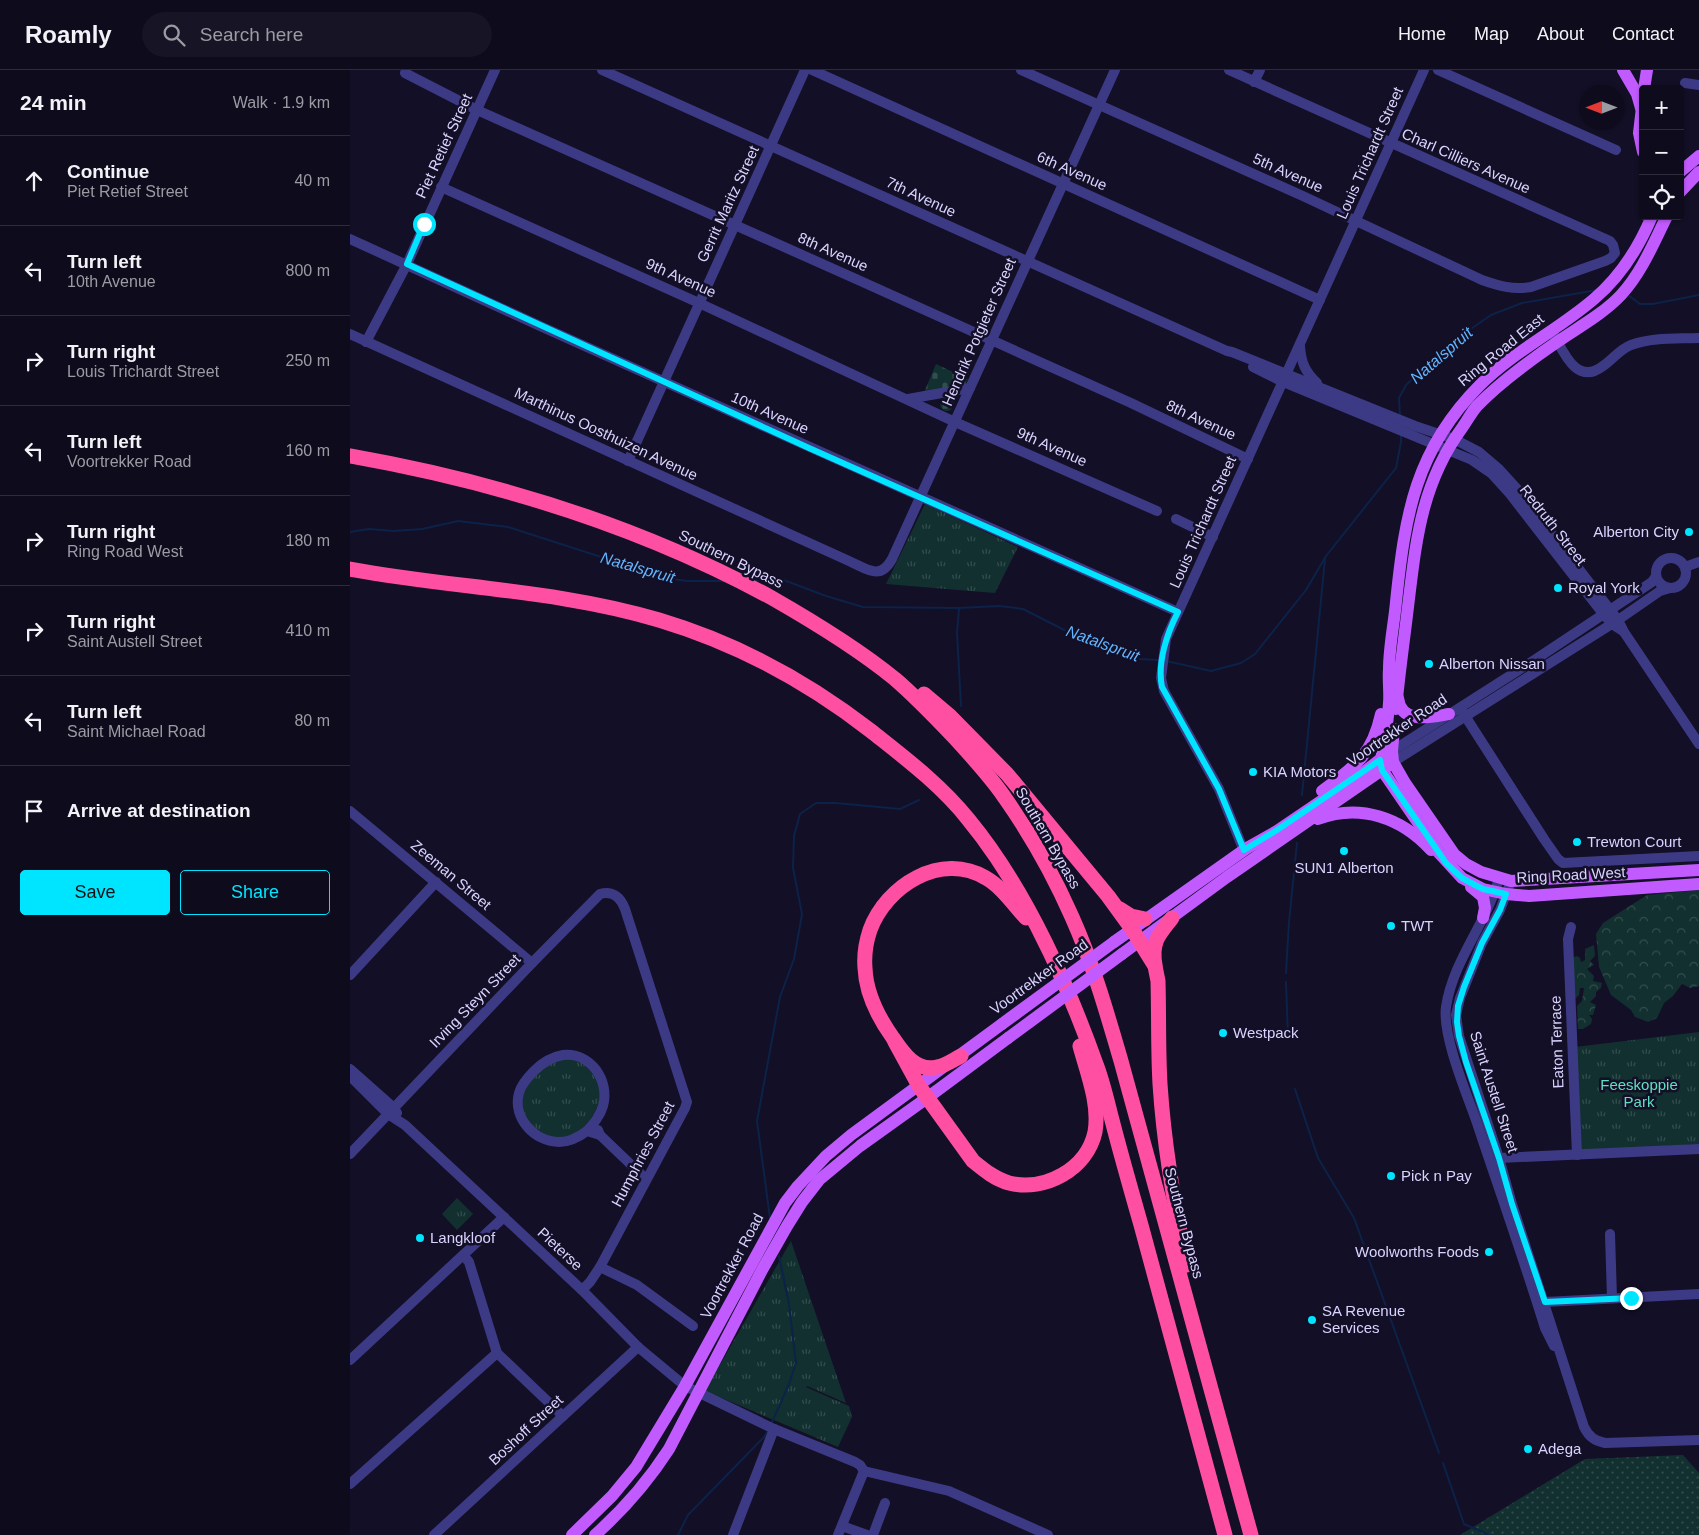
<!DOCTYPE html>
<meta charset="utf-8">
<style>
body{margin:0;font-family:Helvetica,sans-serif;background:#171425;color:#f1f3f6}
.controls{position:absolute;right:15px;top:15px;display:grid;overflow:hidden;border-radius:5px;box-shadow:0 1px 4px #0004}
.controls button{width:45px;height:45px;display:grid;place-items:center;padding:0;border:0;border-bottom:1px solid #2e2b3b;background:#0e0b1c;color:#f1f3f6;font:25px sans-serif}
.compass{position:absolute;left:1229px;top:15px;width:45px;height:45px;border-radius:50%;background:#0e0b1c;box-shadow:0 1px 4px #0004;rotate:270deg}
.stop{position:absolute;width:15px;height:15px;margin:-11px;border:4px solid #00e5ff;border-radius:50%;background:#fff}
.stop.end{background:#00e5ff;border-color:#fff;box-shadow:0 1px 5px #0008}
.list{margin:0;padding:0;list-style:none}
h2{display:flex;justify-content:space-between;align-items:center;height:65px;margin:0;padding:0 20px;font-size:21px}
h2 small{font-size:16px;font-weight:400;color:#9b9ba3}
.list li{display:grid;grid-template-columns:32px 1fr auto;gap:15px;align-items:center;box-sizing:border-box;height:90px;padding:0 20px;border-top:1px solid #2e2b3b}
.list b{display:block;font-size:19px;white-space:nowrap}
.list p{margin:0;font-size:16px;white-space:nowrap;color:#9b9ba3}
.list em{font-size:16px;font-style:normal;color:#9b9ba3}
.actions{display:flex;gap:10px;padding:15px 20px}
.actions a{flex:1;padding:11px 0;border:1px solid #00e5ff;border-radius:5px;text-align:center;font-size:18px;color:#00e5ff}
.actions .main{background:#00e5ff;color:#111}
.icon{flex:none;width:28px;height:28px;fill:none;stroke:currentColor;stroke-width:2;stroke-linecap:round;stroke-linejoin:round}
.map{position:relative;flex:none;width:1349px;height:1465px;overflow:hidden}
header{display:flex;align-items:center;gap:30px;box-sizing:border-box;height:70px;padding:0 25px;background:#0e0b1c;border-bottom:1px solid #2e2b3b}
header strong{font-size:24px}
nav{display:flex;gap:28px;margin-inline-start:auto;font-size:18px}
.search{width:350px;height:45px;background:#171425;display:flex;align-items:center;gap:12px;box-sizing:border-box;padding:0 18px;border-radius:28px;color:#9b9ba3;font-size:19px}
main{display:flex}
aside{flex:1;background:#0e0b1c}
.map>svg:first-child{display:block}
</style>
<header>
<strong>Roamly</strong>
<div class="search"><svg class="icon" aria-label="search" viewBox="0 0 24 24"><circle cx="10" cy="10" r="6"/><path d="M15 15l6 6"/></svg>Search here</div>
<nav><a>Home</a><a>Map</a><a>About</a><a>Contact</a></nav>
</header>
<main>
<aside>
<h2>24 min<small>Walk · 1.9 km</small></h2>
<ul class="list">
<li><svg class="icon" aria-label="ahead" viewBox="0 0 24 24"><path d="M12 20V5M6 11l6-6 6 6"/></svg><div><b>Continue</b><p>Piet Retief Street</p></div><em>40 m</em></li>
<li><svg class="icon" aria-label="left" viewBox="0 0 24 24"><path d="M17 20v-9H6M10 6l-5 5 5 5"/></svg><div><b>Turn left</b><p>10th Avenue</p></div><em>800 m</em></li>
<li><svg class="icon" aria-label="right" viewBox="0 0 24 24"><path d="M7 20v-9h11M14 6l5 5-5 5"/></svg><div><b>Turn right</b><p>Louis Trichardt Street</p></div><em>250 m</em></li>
<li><svg class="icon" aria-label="left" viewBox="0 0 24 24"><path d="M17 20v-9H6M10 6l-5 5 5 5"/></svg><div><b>Turn left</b><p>Voortrekker Road</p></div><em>160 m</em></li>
<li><svg class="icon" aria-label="right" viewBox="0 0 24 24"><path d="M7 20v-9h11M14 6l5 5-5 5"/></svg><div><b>Turn right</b><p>Ring Road West</p></div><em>180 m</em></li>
<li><svg class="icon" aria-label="right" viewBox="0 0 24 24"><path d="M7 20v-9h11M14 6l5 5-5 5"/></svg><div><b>Turn right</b><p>Saint Austell Street</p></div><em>410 m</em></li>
<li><svg class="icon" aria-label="left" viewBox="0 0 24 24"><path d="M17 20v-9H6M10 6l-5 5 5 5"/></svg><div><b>Turn left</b><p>Saint Michael Road</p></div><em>80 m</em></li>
<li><svg class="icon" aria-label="arrive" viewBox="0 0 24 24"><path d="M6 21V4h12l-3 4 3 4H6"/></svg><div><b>Arrive at destination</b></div></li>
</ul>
<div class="actions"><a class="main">Save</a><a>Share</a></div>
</aside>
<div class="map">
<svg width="1349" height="1465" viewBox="0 0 1349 1465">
<defs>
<pattern id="grass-dots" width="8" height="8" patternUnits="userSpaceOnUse" patternTransform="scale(1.25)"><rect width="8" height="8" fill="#12302f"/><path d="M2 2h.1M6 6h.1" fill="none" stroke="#344d4e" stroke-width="1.8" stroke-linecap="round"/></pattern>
<pattern id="forest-crowns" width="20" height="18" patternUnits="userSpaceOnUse" patternTransform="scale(1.25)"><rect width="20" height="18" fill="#12302f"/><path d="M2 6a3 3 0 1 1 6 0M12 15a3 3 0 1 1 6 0" fill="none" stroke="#344d4e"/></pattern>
<pattern id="cemetery-stones" width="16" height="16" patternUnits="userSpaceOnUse" patternTransform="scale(1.25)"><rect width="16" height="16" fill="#12302f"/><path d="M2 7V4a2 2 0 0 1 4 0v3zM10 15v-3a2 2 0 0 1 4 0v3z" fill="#344d4e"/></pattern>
<pattern id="park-tufts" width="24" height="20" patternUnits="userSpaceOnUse" patternTransform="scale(1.25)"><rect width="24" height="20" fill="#12302f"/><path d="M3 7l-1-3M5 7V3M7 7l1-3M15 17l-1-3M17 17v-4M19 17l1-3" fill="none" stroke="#344d4e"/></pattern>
</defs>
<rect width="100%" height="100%" fill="#130f26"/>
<path fill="url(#grass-dots)" d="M 1333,1385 L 1349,1403 L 1349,1465 L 1110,1465 L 1235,1389 Z"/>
<g fill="url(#forest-crowns)">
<path d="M 1349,820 L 1349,916 L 1340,918 L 1332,914 L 1323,926 L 1314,933 L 1307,948 L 1298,952 L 1285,947 L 1281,940 L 1261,925 L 1249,897 L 1246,864 L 1253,853 L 1297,825 Z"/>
<path d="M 1244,875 L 1245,886 L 1240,891 L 1244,895 L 1237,899 L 1244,906 L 1243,911 L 1252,913 L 1251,918 L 1246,922 L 1246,926 L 1240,932 L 1246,935 L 1243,945 L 1239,945 L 1242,949 L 1241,954 L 1233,959 L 1228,959 L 1227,936 L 1232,931 L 1234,918 L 1230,918 L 1229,925 L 1226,928 L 1223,926 L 1221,888 L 1227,886 L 1230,888 L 1231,892 L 1235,890 L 1235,879 Z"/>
</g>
<g fill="url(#cemetery-stones)">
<path d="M 586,294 L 618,309 L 614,317 L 573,325 Z"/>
<circle cx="597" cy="334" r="7"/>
</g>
<g fill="url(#park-tufts)">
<path d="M 575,434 L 668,477 L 645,523 L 536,514 Z"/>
<path d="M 1349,962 L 1349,1074 L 1230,1081 L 1225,977 Z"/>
<path d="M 227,988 C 253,1004 258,1028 238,1052 C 235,1056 232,1061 228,1064 C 211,1073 187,1066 177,1050 C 165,1031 177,1012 192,1000 C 195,997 200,992 204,990 C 211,988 220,989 227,988 Z"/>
<path d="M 107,1128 L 123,1144 L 107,1160 L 92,1144 Z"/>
<path d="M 441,1171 L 496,1333 L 457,1316 L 456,1317 L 499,1336 L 502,1347 L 488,1377 L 355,1321 Z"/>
</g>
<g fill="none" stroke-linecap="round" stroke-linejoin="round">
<g stroke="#0c2248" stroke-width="2">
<path d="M 1278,225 L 1290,234 L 1303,234 L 1349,225"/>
<path d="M 1050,346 L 1049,328 L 1056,315 L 1102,272 L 1141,245 L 1172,233 L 1247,220"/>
<path d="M 0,462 L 19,459 L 43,461 L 72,459 L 108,451 L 158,457 L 316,508 L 337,511 L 375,511"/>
<path d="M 402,510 L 431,509 L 476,526 L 513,537 L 609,538 L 650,536 L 673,539 L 730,568 L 789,589 L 809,590"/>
<path d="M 609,539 L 607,563 L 611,636"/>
<path d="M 816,591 L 861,601 L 891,593 L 905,584 L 956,520 L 976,486 L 1046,398 L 1051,372 L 1051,363"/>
<path d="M 952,725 L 975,489"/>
<path d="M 936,903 L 939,852 L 947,773"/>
<path d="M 936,912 L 938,967"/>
<path d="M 945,1019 L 968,1088 L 1004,1148 L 1089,1383"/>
<path d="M 420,1148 L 407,1051 L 430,927 L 444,889 L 452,844 L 443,798 L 444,766 L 450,744 L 466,733 L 486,733 L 550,739 L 569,730"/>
<path d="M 422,1352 L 439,1314 L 446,1293 L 439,1234 L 429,1186"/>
<path d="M 1093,1393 L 1114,1454 L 1131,1461 L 1138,1465"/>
<path d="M 328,1465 L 338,1445 L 414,1367 L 417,1362"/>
</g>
<g stroke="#3d3a85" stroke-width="10">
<path d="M 252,0 L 877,281 L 882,282 L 1065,356 L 1104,369 L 1129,382 L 1149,399 L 1169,421 L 1268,550 L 1274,562 L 1349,674"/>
<path d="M 462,0 L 970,230"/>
<path d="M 671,0 L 955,127 L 1132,210 C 1149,216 1163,220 1181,217 L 1255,191 L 1261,188 L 1265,183 L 1263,175 L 1260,171 L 879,0"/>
<path d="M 1088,0 L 1266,80"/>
<path d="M 55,3 L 127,40 L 506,209 L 781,333 L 898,389"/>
<path d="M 904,12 L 910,0"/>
<path d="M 1335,13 L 1349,15"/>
<path d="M 91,117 L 349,233 L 605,352 L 807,441"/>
<path d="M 0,169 L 190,256 L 828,542"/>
<path d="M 0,264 L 499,491 C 517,499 530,511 542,489 L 765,0"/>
<path d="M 1204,265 C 1214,283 1227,316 1253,296 C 1262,290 1270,279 1281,275 C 1303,267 1326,269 1349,268"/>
<path d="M 16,272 L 57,194 L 145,0"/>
<path d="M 950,276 C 951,292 955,302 967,313"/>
<path d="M 903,297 L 933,312 L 1122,390 L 1141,403 L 1160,424 L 1254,545 L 1262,554 L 1273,561"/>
<path d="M 558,329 L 620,318"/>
<path d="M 278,391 L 455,0"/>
<path d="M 826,449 L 863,467"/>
<circle cx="1321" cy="503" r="15"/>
<path d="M 1335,497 L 1349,492"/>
<path d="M 1110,638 L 1194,769 L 1208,789 L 1213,793 L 1349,786"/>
<path d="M 1042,681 L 1186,589 L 1302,512 L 1306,506"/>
<path d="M 1043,692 L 1268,550 L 1310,521 L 1320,518"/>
<path d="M 0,741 L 182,893"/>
<path d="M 894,781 L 869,719 L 814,621 L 811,608 L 816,569 L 1074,0"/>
<path d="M 1149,808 C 1137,853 1103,890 1096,937 C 1092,966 1117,1024 1127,1053 C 1150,1122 1174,1190 1195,1258 L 1204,1276"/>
<path d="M 1161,811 L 1150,840 L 1132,873 L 1110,928 L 1106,945 L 1109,966 L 1149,1088 L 1162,1134 L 1234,1357 C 1239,1367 1245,1371 1255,1373 L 1349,1370"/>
<path d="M 1221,857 L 1218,869 L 1227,1085"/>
<path d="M 0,905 L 86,812"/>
<path d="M 0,999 L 44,1038 L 47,1043"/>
<path d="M 0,1006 L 38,1044 L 55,1055 L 232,1220 L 288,1277 L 335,1316 L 424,1359 L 505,1392 L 510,1395 L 514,1401"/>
<path d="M 248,1060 L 250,1065 L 296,1109"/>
<path d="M 237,1061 C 244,1053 250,1046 253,1036 C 260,1011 241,982 213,985 C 201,987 192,993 184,1001 C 178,1007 171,1015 169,1023 C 162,1048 185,1072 209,1072 C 219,1072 229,1067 237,1061 L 250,1065"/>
<path d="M 0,1084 L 182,893 L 250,824 C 263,820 271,828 275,839 L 337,1032 L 335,1038 L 250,1197 L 240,1212 L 232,1220"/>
<path d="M 1149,1088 L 1349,1079"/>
<path d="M 1260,1164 L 1262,1228"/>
<path d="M 114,1186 L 119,1192 L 147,1283 L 213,1346"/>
<path d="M 250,1197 L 287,1215 L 343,1256"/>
<path d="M 1195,1232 L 1349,1224"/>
<path d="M 0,1290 L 154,1147"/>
<path d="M 514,1401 L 599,1421 L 698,1465"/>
<path d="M 0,1414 L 147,1283"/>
<path d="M 492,1456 L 517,1465"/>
<path d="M 84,1465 L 288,1277"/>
<path d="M 383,1465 L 424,1359"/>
<path d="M 488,1465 L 514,1401"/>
<path d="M 523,1465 L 535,1433"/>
</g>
<g stroke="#c25bff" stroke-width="12">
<path d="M 1273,0 L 1287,24 L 1291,38"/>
<path d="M 1294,19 L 1297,0"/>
<path d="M 1293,29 L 1289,63 L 1293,82"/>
<path d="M 1330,102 L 1349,86"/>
<path d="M 1330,122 L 1349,102"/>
<path d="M 1302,146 C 1289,177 1270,207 1244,229 C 1208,260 1164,281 1130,315 C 1065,380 1055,445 1046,532 C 1044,554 1039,577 1039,599 C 1038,610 1040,622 1039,633 C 1038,647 1037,661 1034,674 C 1032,685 1030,689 1032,700 L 1089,783 L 1112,808 L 1133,819 L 1156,824 L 1179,826 L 1349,814"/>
<path d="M 1048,628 C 1051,655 1081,647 1099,644"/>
<path d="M 1046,639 C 1049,605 1054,571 1058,537 C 1066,471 1071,414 1112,358 C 1117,351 1121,343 1127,336 C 1151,311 1182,289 1210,270 C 1231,256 1254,243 1271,225 C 1292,202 1303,174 1317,146"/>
<path d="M 1044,659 L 1042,681 L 1043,692 L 1055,713 L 1104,784 L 1116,794 L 1131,802 L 1161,811 L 1349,800"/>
<path d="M 972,721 C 1004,697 1022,686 1031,644"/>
<path d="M 968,749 C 1010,733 1052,748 1081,780"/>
<path d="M 1121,817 L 1133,827 L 1135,838 L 1133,848"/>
<path d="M 764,872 L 897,778 L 927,761 L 1014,702 L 1036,685"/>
<path d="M 772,884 L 877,807 L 1039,695"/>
<path d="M 222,1465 L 262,1426 L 286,1397 L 335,1316 L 435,1133 L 448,1116 L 476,1086 L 501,1065 L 652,954"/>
<path d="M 245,1465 C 273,1440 299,1410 319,1379 L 412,1200 L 437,1156 L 452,1132 L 469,1110 L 510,1076 L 577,1028 L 658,968"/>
</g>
<g stroke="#ff4fa3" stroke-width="15">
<path d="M 0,386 C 147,412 290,456 422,528 C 464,552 507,578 545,609 C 566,627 585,647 605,668 C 622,687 641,707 655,728 C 681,765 704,806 722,847 C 743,894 757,943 771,991 L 901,1465"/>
<path d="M 0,499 C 102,518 209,520 309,550 C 386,573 458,612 521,661 C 555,688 591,715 618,749 C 675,818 716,910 746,994 C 753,1012 757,1031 762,1050 C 771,1085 781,1120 791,1155 C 819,1259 847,1362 875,1465"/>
<path d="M 574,624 L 600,646 L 657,704 L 758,826 L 782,859 L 805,896 L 808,911 C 809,946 808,980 810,1014 C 814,1075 824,1135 837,1195"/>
<path d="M 770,839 L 781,846 L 795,849"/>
<path d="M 805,895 C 801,873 808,865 822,848"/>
<path d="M 545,972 L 569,1016 L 623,1091 C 634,1100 645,1109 659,1113 C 695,1122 737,1099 745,1062 C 750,1034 737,1002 730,976"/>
<path d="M 611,986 C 603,990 595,996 587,997 C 566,1002 553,983 543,968 C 528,947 516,924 515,898 C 514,886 516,872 520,860 C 536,816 591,781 636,808 C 652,817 664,835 676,848"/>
</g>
<g stroke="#c25bff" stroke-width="12">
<path d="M 652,954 L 764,872"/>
<path d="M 658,968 L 772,884"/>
</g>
</g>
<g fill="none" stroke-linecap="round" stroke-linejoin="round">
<path stroke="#00e5ff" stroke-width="6" d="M 74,154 L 57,194 L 459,378 L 828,542 C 817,563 807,593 812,617 L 869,719 L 894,780 L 927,760 L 1030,690 L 1032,700 L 1096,793 L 1112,808 L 1125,815 L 1133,819 L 1156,824 L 1150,840 L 1132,873 L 1114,917 L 1108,936 L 1107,952 L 1109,966 L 1116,992 L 1149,1088 L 1162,1134 L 1195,1232 L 1281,1228"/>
</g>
<g fill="#00e5ff" stroke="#130f26" stroke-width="2">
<circle cx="1339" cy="462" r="5"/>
<circle cx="1208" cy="518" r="5"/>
<circle cx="1079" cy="594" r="5"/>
<circle cx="903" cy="702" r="5"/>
<circle cx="1227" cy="772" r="5"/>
<circle cx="994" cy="781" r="5"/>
<circle cx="1041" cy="856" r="5"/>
<circle cx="873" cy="963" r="5"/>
<circle cx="1041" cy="1106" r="5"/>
<circle cx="70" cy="1168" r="5"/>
<circle cx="1139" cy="1182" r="5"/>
<circle cx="962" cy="1250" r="5"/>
<circle cx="1178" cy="1379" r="5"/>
</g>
<g text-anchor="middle" stroke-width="5" stroke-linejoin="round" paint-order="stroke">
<g font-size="15" fill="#d9d4ff" stroke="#130f26">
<text transform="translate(94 76) rotate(-65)" y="5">Piet Retief Street</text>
<text transform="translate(1020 83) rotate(-66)" y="5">Louis Trichardt Street</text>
<text transform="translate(1116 91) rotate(24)" y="5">Charl Cilliers Avenue</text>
<text transform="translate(722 101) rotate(24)" y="5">6th Avenue</text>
<text transform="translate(938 103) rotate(24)" y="5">5th Avenue</text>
<text transform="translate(571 127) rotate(25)" y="5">7th Avenue</text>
<text transform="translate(378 134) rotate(-65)" y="5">Gerrit Maritz Street</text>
<text transform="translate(483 182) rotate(24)" y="5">8th Avenue</text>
<text transform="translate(331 208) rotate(24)" y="5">9th Avenue</text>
<text transform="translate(629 262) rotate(-66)" y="5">Hendrik Potgieter Street</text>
<text transform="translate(1151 280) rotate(-39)" y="5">Ring Road East</text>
<text transform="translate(420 343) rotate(24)" y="5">10th Avenue</text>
<text transform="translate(851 350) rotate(25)" y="5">8th Avenue</text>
<text transform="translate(256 364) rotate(25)" y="5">Marthinus Oosthuizen Avenue</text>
<text transform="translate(702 377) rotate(24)" y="5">9th Avenue</text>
<text transform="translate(853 452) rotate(-66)" y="5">Louis Trichardt Street</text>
<text transform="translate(1203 455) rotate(52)" y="5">Redruth Street</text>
<text transform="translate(381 489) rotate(26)" y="5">Southern Bypass</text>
<text transform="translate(1047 660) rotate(-34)" y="5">Voortrekker Road</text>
<text transform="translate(698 768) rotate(60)" y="5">Southern Bypass</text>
<text transform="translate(101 805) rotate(40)" y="5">Zeeman Street</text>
<text transform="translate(1221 805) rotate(-3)" y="5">Ring Road West</text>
<text transform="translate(689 907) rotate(-36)" y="5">Voortrekker Road</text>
<text transform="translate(125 931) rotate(-46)" y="5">Irving Steyn Street</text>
<text transform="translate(1207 972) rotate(-92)" y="5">Eaton Terrace</text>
<text transform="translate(1144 1022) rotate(72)" y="5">Saint Austell Street</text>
<text transform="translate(293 1084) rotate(-62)" y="5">Humphries Street</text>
<text transform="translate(834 1153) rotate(75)" y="5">Southern Bypass</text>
<text transform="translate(210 1179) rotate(43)" y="5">Pieterse</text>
<text transform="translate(382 1196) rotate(-62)" y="5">Voortrekker Road</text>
<text transform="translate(176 1360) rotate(-43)" y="5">Boshoff Street</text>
</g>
<g font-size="15" fill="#d9d4ff" stroke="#130f26" text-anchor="start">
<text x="1329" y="467" text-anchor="end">Alberton City</text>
<text x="1218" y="523">Royal York</text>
<text x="1089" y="599">Alberton Nissan</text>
<text x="913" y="707">KIA Motors</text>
<text x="1237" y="777">Trewton Court</text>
<text x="994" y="803" text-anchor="middle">SUN1 Alberton</text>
<text x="1051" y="861">TWT</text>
<text x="883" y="968">Westpack</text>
<text x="1051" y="1111">Pick n Pay</text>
<text x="80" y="1173">Langkloof</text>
<text x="1129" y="1187" text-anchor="end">Woolworths Foods</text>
<text x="972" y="1246">SA Revenue<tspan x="972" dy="17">Services</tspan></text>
<text x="1188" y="1384">Adega</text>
</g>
<g font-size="15" fill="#5fe0c0" stroke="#130f26">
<text x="1289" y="1020">Feeskoppie<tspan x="1289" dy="17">Park</tspan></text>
</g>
<g font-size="16" font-style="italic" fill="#62b6ff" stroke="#130f26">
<text transform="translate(1091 285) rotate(-41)" y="6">Natalspruit</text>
<text transform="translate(288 497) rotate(16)" y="6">Natalspruit</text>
<text transform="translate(753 573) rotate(20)" y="6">Natalspruit</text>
</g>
</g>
</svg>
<div class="controls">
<button>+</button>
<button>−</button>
<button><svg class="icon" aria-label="locate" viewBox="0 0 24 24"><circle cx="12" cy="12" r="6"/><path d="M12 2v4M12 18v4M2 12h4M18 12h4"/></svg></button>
</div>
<svg class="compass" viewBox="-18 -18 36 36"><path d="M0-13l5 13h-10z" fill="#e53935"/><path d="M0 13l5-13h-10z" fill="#9b9ba3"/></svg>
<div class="stop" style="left:74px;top:154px"></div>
<div class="stop end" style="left:1281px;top:1228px"></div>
</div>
</main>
